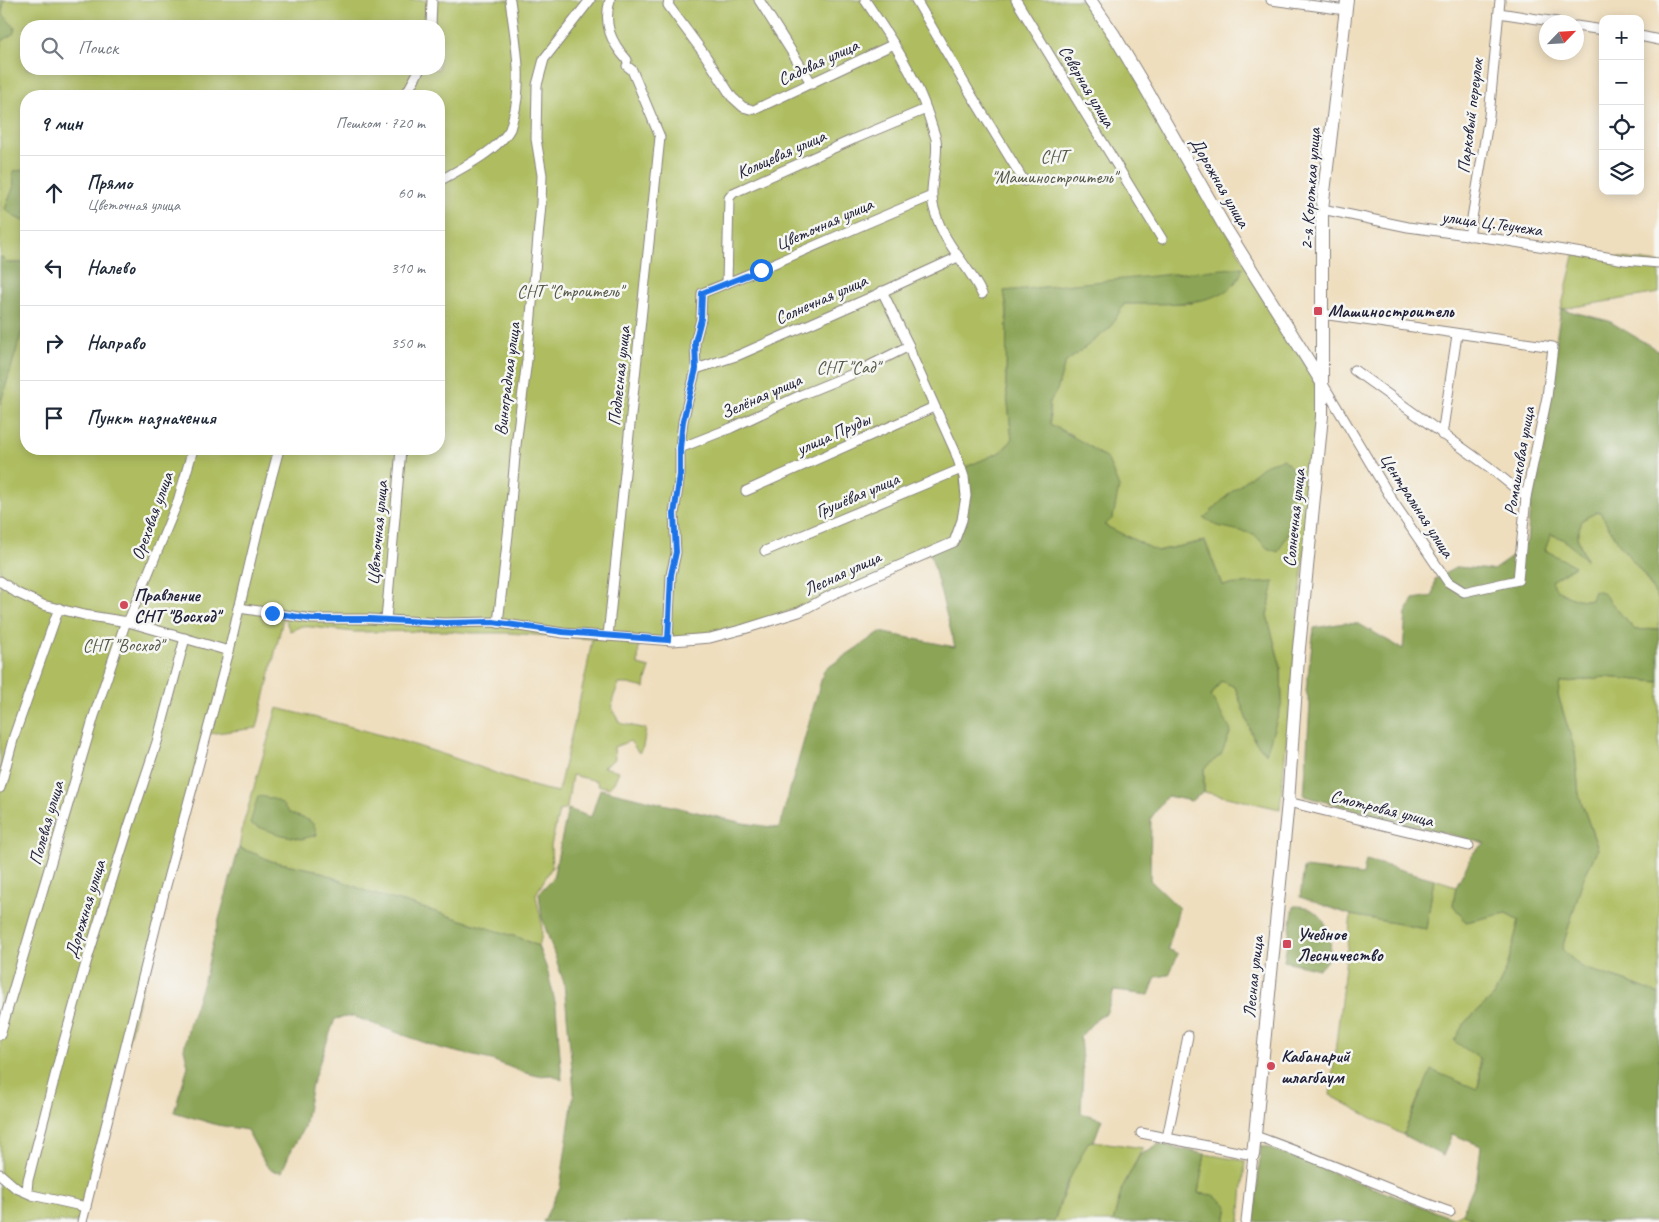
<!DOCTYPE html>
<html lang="ru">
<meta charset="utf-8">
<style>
body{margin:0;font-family:Caveat,sans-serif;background:#f6f6f7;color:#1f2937}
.controls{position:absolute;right:15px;top:15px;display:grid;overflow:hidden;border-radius:10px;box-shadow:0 2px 12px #0003}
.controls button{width:45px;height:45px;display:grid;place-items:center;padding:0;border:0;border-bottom:1px solid #e0e1e3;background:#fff;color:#1f2937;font:25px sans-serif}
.compass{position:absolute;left:1539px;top:15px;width:45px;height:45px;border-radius:50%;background:#fff;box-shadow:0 2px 12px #0003;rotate:65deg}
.stop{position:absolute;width:15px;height:15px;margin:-11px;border:4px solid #1a73e8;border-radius:50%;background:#fff}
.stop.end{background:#1a73e8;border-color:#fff;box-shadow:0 1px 5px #0008}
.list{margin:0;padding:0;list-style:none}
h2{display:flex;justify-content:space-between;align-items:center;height:65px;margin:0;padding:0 20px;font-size:21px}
h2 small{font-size:16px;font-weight:400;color:#747a83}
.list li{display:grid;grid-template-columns:32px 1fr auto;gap:15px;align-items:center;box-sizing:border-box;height:75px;padding:0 20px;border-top:1px solid #e0e1e3}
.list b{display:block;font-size:19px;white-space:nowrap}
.list p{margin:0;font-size:16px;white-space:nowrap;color:#747a83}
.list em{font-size:16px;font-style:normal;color:#747a83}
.icon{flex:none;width:28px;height:28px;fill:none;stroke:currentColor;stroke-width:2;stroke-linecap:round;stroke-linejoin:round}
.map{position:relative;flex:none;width:1659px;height:1222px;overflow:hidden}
.search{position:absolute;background:#fff;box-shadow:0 2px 12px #0003;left:20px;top:20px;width:425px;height:55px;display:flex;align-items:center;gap:12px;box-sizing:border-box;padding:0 18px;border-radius:20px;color:#747a83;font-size:19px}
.panel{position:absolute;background:#fff;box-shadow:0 2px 12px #0003;left:20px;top:90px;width:425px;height:365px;border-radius:20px}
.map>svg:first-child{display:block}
</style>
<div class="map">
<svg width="1659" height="1222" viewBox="0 0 1659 1222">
<rect width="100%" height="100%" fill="#f6f6f2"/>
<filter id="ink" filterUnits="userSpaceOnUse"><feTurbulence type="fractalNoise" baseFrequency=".02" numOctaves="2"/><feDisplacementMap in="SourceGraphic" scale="10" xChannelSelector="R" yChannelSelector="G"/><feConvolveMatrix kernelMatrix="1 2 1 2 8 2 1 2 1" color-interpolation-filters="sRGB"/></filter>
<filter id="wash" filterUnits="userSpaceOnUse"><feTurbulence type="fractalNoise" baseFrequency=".0096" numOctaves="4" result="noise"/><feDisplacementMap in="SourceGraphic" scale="20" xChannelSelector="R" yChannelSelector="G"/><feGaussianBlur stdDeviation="1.12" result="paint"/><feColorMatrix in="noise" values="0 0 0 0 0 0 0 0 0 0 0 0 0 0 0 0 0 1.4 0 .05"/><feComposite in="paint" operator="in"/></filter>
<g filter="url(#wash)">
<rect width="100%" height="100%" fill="#efdebe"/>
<g fill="#afbd60" stroke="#68704e" fill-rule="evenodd">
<path d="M 4,0 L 1090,0 L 1310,373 L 1318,391 L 1317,417 L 1280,809 L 1204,792 L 1204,768 L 1221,755 L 1211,696 L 1222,680 L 1235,687 L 1254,740 L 1266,753 L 1282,703 L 1281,668 L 1267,615 L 1273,583 L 1222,585 L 1205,541 L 1157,551 L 1103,525 L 1072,435 L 1050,424 L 1049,403 L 1057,390 L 1065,363 L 1110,328 L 1124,304 L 1193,303 L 1005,291 L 1007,310 L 1006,385 L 1012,440 L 1001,452 L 962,469 L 966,496 L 954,542 L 868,580 L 744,629 L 673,641 L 493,622 L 284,615 L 257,728 L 207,734 L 82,1222 L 0,1222 L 0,405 L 26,318 L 26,449 L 439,449 L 439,96 L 26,96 L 26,170 L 13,171 L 14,186 L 5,209 L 15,217 L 26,222 L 26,261 L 22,263 L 8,263 L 0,256 L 0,48 L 2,41 L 14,33 L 2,13 ZM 26,26 L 439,26 L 439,69 L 26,69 Z"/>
<path d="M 1575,252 L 1659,263 L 1659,293 L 1561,309 Z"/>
<path d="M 1599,511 L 1620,545 L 1645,576 L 1659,601 L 1659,629 L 1635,630 L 1591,600 L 1575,600 L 1555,589 L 1551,581 L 1574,566 L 1545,550 L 1550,534 L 1563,539 L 1586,559 L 1577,537 L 1582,520 Z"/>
<path d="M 286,617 L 493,624 L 639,641 L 638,665 L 650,668 L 646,680 L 645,688 L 628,684 L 619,684 C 611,702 609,706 620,723 L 646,729 L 643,747 L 639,753 L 630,741 L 614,747 L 615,759 L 603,767 L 619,771 L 614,783 L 609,788 L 598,785 L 597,781 L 572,775 L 567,808 L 559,811 L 551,846 L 552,867 L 536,894 C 538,911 547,931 538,946 L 520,938 L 410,904 L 373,894 L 315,870 L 271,861 L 256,854 L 239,848 L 243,825 L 277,708 C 339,723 400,739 460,760 C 493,771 524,786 558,792 L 587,668 L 592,639 L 508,633 L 472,633 L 446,631 L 355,632 L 302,626 L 290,631 L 285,620 Z"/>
<path d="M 1605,677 L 1659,682 L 1659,994 L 1628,982 L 1580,967 L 1562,949 L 1583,879 L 1598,849 L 1579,795 L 1575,751 L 1558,695 L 1559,683 Z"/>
<path d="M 1434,879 L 1456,886 L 1453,905 L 1466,922 L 1506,913 L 1519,920 L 1507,968 L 1494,996 L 1464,1023 C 1475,1048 1485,1062 1477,1090 L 1458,1082 L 1421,1091 L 1403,1135 L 1330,1095 L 1351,915 L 1426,929 Z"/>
<path d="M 1094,1141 L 1143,1148 L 1122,1188 L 1113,1222 L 1054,1222 C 1063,1194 1073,1168 1088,1142 Z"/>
<path d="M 1205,1154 L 1245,1161 L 1240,1222 L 1225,1222 L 1228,1206 L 1198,1193 Z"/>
<path d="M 1462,1213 L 1479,1222 L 1451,1222 L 1452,1218 Z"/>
</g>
<g fill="#8ba456" stroke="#566348">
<path d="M 0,0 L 4,0 L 2,13 L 15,28 L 14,33 L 2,41 L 0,48 Z"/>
<path d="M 25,170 L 26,170 L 26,222 L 15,217 L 5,209 L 14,186 L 13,171 Z"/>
<path d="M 0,256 L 8,263 L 22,263 L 26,261 L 26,318 L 0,405 Z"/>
<path d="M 1243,267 C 1234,311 1158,303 1124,304 L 1110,328 L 1065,363 L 1057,390 L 1049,403 L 1050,424 L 1086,444 L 1108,460 L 1119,487 L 1113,518 L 1104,525 L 1157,551 L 1205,541 L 1222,585 L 1274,582 L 1267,615 L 1281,668 L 1282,703 L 1266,754 L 1254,740 L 1235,687 L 1221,681 L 1211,696 L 1231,731 L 1221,755 L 1204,768 L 1204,792 L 1191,801 L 1167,796 L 1151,818 L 1150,880 L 1179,908 L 1168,949 L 1178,954 L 1169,975 L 1156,977 L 1149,995 L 1114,991 L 1106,1014 L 1099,1016 L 1080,1037 L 1083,1071 L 1081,1113 L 1102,1119 L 1094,1141 L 1088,1142 L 1064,1190 L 1054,1222 L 543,1222 L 560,1188 L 574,1091 L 564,983 L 542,918 L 539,893 L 553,878 L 568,809 L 591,817 L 600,789 L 743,823 L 779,828 L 824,670 L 880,632 L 955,647 L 930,552 L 954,542 L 962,520 L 961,469 L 1001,452 L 1012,440 L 1006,385 L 1007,310 L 1004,291 Z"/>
<path d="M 1561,309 L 1609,321 L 1659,351 L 1659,601 L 1645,576 L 1620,545 L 1599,511 L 1582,520 L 1577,537 L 1586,560 L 1563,539 L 1551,534 L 1545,550 L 1575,566 L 1551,581 C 1559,596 1574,600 1591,600 L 1594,590 L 1602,592 L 1635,630 L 1659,629 L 1659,682 L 1605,677 L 1560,683 L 1558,695 L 1575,751 L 1579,795 L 1598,849 L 1583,879 L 1562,949 L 1581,967 L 1628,982 L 1659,994 L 1659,1222 L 1479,1222 L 1462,1213 L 1477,1178 L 1481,1146 L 1452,1134 L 1443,1156 L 1403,1135 L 1431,1070 L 1477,1089 L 1480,1080 L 1480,1059 L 1454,1041 L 1464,1023 L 1494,996 L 1507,968 L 1519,920 L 1506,913 L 1466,922 L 1453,905 L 1456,886 L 1474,852 L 1485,843 L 1403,823 L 1304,796 L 1310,704 L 1306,691 L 1314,628 L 1344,623 L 1359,624 L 1403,649 L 1406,613 L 1413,599 L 1433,596 L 1435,579 L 1457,567 L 1493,570 L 1509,559 L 1527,542 L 1531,496 Z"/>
<path d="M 1284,459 L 1294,471 L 1290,530 L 1278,552 L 1267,548 L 1254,534 L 1218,526 L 1204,518 L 1229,494 L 1266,464 Z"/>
<path d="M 258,796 C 265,797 275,798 281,803 C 285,806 287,812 292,814 C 305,820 314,817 317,835 L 301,839 L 278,834 L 250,824 Z"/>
<path d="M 239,848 L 256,854 L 271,861 L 315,870 L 373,894 L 410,904 L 520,938 L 538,946 L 547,969 L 556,1006 L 562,1080 L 552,1075 L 538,1076 L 522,1072 L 492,1060 L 439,1048 L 352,1016 L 335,1019 L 312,1084 L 304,1127 L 289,1155 L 282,1172 L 272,1171 L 266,1165 L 247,1130 L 217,1125 L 174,1112 L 188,1066 L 184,1049 L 189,1025 L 206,973 L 213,941 Z"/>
<path d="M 1366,860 L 1434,879 L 1426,929 L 1351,915 L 1300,897 L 1304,868 L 1363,875 Z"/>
<path d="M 1294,906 C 1297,906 1302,906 1306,907 C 1330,916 1340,953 1319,969 L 1284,961 Z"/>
<path d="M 1159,1144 L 1205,1154 L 1198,1193 L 1214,1195 L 1228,1206 L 1225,1222 L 1113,1222 L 1122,1188 L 1140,1155 Z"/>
<path d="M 1261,1145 L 1452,1218 L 1451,1222 L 1254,1222 Z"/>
</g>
</g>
<g filter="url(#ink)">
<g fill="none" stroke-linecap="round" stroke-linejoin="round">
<defs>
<g id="street">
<path d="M 610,0 C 603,25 611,42 627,60"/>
<path d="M 669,0 L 668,5 L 705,55 L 732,97 L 743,107 L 750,109"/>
<path d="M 759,0 L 812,84"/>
<path d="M 865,0 C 890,37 915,74 929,117 C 931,124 934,132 936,139 C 939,158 931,178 932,196 C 932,202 934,209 936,215 C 945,245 969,266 982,294"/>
<path d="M 916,0 L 969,91 L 1024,181"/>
<path d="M 1016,0 L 1162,239"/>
<path d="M 1271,0 L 1346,10"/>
<path d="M 1499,13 L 1557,22"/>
<path d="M 431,26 L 432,0"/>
<path d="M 1576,26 L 1603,30"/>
<path d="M 1640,36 L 1659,40"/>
<path d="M 405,96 L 420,69"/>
<path d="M 756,109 L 894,44"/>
<path d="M 439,181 C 459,170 499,150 510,129 C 511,126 512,122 513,118 C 524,80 515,39 510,0"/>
<path d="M 1322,209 L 1408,227 L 1496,239 L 1625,260 L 1659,263"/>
<path d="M 1469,236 L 1489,116 L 1500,0"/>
<path d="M 727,283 L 729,198 L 733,193 L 854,139 L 926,109"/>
<path d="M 1322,314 L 1553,347 L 1547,397 L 1526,497 L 1518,580 L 1464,592 L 1448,582 L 1394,503 L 1323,384"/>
<path d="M 696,369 L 739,355 L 869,298 L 958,257"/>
<path d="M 1354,370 L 1489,467 L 1526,497"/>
<path d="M 1442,435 L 1457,335"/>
<path d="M 680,448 L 731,428 L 801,395 L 855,373 L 909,346"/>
<path d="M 746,491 L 934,407"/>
<path d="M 765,551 L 961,469"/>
<path d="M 0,582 L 0,581 L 17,593 L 43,605 L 84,615 L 128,622 L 229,651"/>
<path d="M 239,608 L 312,619 L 370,619 L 444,623 L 493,622 L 563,633 L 620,637 L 673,641 L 710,638 L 744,629 L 799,612 L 833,594 L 954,542 L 962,520 L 966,496 L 964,477 L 955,451 L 912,356 L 909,346 L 882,291"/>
<path d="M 386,620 L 401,449"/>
<path d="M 128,622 L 178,501 L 193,449"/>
<path d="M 498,623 L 509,526 L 516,445 L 527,360 L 541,204 L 542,175 L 536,139 L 537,85 L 544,59 L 590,0"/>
<path d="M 608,636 L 660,137 L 632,70 L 627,66"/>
<path d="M 668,640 L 671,575 L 676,553 L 674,514 L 680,475 L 680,448 L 683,421 L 696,369 L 695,342 L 701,319 L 702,293 C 779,263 855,227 932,196"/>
<path d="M 0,788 L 14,736 L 59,608"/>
<path d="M 1288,802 L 1469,846"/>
<path d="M 0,1035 L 94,716 L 126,621"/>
<path d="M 1141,1133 L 1253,1155 L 1246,1222"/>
<path d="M 1255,1136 C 1321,1159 1384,1188 1450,1212"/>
<path d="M 1167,1138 L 1188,1036"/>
<path d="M 0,1174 L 16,1188 L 32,1195 L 86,1207"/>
<path d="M 27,1192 L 28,1180 L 63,1045 L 86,963 L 129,826 L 157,742 L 185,638"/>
<path d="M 82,1222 L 164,893 L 229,651 L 261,516 L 279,449"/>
</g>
<g id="secondary">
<path d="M 1090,0 L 1114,35 L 1145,87 L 1226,229 L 1321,381"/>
<path d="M 1253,1155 L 1288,802 L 1298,658 L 1322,416 L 1322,209 L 1347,0"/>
</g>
</defs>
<use href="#street" stroke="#88807c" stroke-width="11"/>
<use href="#secondary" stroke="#88807c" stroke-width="14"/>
<use href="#street" stroke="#fff" stroke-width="9"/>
<use href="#secondary" stroke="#fff" stroke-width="12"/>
</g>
</g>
<g fill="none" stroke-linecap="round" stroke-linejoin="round" filter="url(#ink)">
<path stroke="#1a73e8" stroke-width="6" d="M 272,613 L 312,619 L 370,619 L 444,623 L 493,622 L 563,632 L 668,640 L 671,575 L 676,552 L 674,514 L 680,475 L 680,448 L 683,421 L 696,369 L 695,342 L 701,319 L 702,293 L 761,270"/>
</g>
<g fill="#d1495b" stroke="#f6f6f2" stroke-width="2">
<rect x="1313" y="306" width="10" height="10" rx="2.5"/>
<circle cx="124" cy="605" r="5"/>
<rect x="1282" y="939" width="10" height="10" rx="2.5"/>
<circle cx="1271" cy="1066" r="5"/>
</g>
<g text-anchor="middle" stroke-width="5" stroke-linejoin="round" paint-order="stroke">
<g font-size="18" fill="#22223b" stroke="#f6f6f2">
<text transform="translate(818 62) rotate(-25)" y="6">Садовая улица</text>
<text transform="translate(1087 86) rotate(59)" y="6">Северная улица</text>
<text transform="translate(1470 116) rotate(-83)" y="6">Парковый переулок</text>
<text transform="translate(781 154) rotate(-24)" y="6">Кольцевая улица</text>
<text transform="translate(1220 182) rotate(60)" y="6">Дорожная улица</text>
<text transform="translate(1310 189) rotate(-86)" y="6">2-я Короткая улица</text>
<text transform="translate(1492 223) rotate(8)" y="6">улица Ц.Теучежа</text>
<text transform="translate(824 224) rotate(-24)" y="6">Цветочная улица</text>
<text transform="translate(821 299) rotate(-24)" y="6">Солнечная улица</text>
<text transform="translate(619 376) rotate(-84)" y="6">Подлесная улица</text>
<text transform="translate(507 379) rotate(-83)" y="6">Виноградная улица</text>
<text transform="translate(761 396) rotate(-24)" y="6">Зелёная улица</text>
<text transform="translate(833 434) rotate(-24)" y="6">улица Пруды</text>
<text transform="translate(1519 461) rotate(-80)" y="6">Ромашковая улица</text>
<text transform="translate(857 495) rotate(-23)" y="6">Грушёвая улица</text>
<text transform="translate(1417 505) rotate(57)" y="6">Центральная улица</text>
<text transform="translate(152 516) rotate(-70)" y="6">Ореховая улица</text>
<text transform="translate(1294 518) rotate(-84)" y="6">Солнечная улица</text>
<text transform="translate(377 533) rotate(-85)" y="6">Цветочная улица</text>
<text transform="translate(842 573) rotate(-25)" y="6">Лесная улица</text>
<text transform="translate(1382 808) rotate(14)" y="6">Смотровая улица</text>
<text transform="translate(46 823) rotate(-74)" y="6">Полевая улица</text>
<text transform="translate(85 909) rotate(-73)" y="6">Дорожная улица</text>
<text transform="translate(1253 977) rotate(-84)" y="6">Лесная улица</text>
</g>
<g font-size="18" fill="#535848" stroke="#f6f6f2">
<text x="1054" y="162">СНТ<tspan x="1054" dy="21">"Машиностроитель"</tspan></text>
<text x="570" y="297">СНТ "Строитель"</text>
<text x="848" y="373">СНТ "Сад"</text>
<text x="123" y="651">СНТ "Восход"</text>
</g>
<g font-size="18" font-weight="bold" fill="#22223b" stroke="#f6f6f2" text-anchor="start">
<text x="1328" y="317">Машиностроитель</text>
<text x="134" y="601">Правление<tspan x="134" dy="21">СНТ "Восход"</tspan></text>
<text x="1297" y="940">Учебное<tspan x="1297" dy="21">Лесничество</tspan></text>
<text x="1281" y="1062">Кабанарий<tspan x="1281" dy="21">шлагбаум</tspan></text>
</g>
</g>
</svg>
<div class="controls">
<button>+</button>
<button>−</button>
<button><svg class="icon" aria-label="locate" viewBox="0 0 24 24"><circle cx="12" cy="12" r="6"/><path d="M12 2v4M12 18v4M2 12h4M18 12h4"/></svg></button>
<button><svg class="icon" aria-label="layers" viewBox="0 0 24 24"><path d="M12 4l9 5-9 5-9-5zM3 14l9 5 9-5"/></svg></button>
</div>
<svg class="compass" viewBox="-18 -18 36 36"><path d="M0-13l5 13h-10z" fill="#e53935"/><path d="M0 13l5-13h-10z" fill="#747a83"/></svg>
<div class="stop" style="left:761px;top:270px"></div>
<div class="stop end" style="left:272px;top:613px"></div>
<div class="search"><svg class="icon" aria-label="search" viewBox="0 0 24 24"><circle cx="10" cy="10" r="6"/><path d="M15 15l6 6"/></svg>Поиск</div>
<section class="panel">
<h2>9 мин<small>Пешком · 720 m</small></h2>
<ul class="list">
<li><svg class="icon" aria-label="ahead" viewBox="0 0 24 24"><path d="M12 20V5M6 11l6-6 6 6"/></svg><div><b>Прямо</b><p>Цветочная улица</p></div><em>60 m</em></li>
<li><svg class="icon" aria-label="left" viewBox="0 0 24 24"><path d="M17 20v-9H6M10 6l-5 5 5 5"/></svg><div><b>Налево</b></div><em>310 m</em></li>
<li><svg class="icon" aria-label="right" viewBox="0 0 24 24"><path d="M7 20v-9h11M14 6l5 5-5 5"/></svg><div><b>Направо</b></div><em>350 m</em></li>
<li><svg class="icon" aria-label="arrive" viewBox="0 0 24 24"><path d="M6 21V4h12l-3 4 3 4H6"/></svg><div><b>Пункт назначения</b></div></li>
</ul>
</section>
</div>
